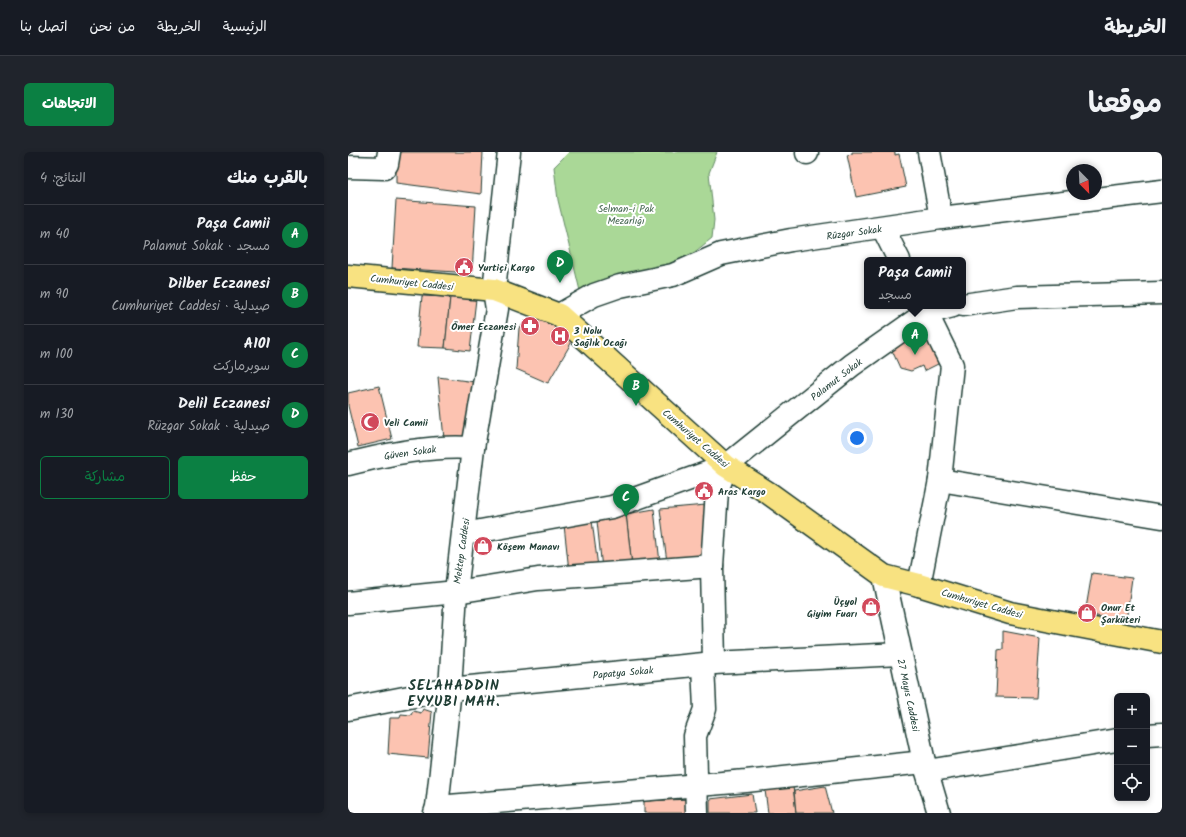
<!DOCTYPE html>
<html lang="ar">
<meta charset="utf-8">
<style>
body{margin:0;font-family:Kalam,"Playpen Sans Arabic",sans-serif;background:#20242c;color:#f1f3f6;direction:rtl}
.controls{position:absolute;right:12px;bottom:12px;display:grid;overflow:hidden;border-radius:6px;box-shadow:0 2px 6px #0003}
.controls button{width:36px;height:36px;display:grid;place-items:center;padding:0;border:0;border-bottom:1px solid #363941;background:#171b24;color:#f1f3f6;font:20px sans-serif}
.compass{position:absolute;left:718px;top:12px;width:36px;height:36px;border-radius:50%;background:#171b24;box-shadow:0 2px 6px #0003;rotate:156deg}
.you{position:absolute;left:509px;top:286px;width:14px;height:14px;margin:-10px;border:3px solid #fff;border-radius:50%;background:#1a73e8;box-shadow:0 0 0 6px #1a73e833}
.badge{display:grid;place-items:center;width:26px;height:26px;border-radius:50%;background:#0b8043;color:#fff;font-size:13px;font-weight:700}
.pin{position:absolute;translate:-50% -33px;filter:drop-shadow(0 1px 2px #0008)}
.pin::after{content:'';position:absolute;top:21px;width:14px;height:12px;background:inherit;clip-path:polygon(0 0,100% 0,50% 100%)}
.popup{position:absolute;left:516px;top:105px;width:102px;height:52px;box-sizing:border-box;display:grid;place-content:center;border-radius:6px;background:#171b24;filter:drop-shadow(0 1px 3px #0005);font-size:13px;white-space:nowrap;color:#9ea1a6}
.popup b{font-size:15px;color:#f1f3f6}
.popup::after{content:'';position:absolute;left:50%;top:100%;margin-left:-8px;border:8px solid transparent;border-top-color:#171b24}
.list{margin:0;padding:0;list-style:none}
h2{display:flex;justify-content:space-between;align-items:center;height:52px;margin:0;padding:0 16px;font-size:17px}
h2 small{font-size:13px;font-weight:400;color:#9ea1a6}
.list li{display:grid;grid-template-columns:26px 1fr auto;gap:12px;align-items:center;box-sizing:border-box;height:60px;padding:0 16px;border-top:1px solid #363941}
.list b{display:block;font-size:15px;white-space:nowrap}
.list p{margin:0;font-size:13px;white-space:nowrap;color:#9ea1a6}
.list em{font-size:13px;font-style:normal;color:#9ea1a6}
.actions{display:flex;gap:8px;padding:12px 16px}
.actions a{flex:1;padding:9px 0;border:1px solid #0b8043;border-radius:6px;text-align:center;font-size:14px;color:#0b8043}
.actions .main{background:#0b8043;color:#fff}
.icon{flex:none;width:22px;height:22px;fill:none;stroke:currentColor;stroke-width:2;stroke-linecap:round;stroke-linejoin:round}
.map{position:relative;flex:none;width:814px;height:661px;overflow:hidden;direction:ltr;border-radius:6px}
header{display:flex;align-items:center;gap:24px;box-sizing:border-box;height:56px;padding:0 20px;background:#171b24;border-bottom:1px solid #363941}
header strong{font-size:19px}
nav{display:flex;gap:22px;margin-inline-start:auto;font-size:14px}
.intro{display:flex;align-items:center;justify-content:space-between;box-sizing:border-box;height:96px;padding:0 24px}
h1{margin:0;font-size:28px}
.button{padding:10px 18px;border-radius:6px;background:#0b8043;color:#fff;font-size:14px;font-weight:700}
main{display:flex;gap:24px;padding:0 24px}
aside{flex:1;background:#171b24;border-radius:6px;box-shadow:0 2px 6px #0003}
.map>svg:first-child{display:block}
</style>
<header>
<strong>الخريطة</strong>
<nav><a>الرئيسية</a><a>الخريطة</a><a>من نحن</a><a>اتصل بنا</a></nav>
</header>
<div class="intro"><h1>موقعنا</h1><a class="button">الاتجاهات</a></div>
<main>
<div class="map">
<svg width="814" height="661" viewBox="0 0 814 661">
<rect width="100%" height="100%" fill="#fff"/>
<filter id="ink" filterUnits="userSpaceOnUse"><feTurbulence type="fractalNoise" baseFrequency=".025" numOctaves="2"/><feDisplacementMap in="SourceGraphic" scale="8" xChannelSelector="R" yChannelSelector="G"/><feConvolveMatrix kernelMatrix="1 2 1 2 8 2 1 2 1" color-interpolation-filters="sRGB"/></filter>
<g filter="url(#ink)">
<path fill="#aad897" stroke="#648a66" d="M 221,0 L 369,0 L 361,21 L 366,68 L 364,86 L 327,116 L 233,143 L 210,48 L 206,15 Z"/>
<g fill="#fcc3b1" stroke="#1f3d34">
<path d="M 48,0 L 135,0 L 133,42 L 48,31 Z"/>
<path d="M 504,0 L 547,0 L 547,3 L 551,2 L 558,35 L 508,45 L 499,3 L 504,2 Z"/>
<path d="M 48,48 L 128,54 L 124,121 L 44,116 Z"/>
<path d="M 74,144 L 102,145 L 97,196 L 69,195 Z"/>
<path d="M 102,145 L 128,147 L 122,199 L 97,196 Z"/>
<path d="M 186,163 L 193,163 L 226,186 L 200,231 L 168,217 L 171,176 Z"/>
<path d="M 576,178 L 592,211 L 576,219 L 574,214 L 563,219 L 552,216 L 542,194 Z"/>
<path d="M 90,225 L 127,230 L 120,285 L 96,287 Z"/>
<path d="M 31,234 L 44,287 L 10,295 L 0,254 L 0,241 Z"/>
<path d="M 358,353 L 358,409 L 319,410 L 312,357 Z"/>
<path d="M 306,357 L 312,411 L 284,414 L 278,362 Z"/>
<path d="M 278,362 L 284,414 L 254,417 L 249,369 Z"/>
<path d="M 244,369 L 250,415 L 221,419 L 216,373 Z"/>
<path d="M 744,421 L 784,426 L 778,469 L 737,462 Z"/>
<path d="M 655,479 L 692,486 L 688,546 L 648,545 L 650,498 L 655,497 Z"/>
<path d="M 75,557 L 84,560 L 80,606 L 40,602 L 42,566 L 52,566 L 53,562 L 63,563 L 65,559 L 73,561 Z"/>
<path d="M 445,634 L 448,661 L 420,661 L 417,638 Z"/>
<path d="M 477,634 L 484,661 L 448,661 L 446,639 Z"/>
<path d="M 404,642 L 407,661 L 362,661 L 362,647 Z"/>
<path d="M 343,647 L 343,661 L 296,661 L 296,649 Z"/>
</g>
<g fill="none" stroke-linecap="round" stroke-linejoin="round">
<defs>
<g id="minor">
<path d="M 459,0 L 459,1"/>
<path d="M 581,0 L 593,66"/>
<path d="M 0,15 L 36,16 L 39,12 L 41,0"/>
<path d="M 535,76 L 551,108"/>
<path d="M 615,153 L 669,145 L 814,141"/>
<path d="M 211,163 L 246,143 L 272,134 L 325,123 L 373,102 L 443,88 L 593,66 L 814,39"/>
<path d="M 0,312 C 41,302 83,293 125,296"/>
<path d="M 592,328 L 814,365"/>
<path d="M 116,382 L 264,355 L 378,314 L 504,213 L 578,161 L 605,154"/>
<path d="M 536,424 L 576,610 L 591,661"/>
<path d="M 571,433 L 592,328 L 604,213 L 575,154"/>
<path d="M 0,451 L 108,440 L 190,427 L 364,414"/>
<path d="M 366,511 L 364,414 L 369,339 L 378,314"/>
<path d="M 0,557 L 102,537 L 366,511 L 552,502"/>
<path d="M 799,583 L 814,582"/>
<path d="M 579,619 L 769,588"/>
<path d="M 89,655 L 398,629 L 576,610"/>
<path d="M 87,661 L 89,655 L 102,537 L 108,440 L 125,296 L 149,157 L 146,138 L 161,0"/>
<path d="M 349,661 L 347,584 L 357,557 L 355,513"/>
</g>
<path id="major" d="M 0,124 L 146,138 L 211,163 L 378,314 L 422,342 L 536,424 L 571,433 L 662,461 L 814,490"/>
</defs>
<use href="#minor" stroke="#1f3d34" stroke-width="25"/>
<use href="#major" stroke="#1f3d34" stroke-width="25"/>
<use href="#minor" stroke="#fff" stroke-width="22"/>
<use href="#major" stroke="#f8e281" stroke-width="22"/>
</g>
</g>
<defs>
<symbol id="civic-disc" viewBox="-11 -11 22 22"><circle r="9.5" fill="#d1495b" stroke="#fff"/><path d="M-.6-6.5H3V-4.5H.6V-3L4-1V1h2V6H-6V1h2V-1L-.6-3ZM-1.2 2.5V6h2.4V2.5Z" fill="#fff"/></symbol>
<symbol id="pharmacy-disc" viewBox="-11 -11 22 22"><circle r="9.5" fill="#d1495b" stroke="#fff"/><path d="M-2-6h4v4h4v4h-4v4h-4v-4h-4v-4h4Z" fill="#fff"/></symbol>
<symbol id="hospital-disc" viewBox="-11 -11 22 22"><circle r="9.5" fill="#d1495b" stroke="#fff"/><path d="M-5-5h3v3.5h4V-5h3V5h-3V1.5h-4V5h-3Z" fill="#fff"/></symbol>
<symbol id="mosque-disc" viewBox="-11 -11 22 22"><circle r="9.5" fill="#d1495b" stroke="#fff"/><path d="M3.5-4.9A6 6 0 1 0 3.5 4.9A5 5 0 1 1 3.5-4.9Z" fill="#fff"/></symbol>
<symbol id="shop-disc" viewBox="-11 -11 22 22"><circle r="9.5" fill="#d1495b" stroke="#fff"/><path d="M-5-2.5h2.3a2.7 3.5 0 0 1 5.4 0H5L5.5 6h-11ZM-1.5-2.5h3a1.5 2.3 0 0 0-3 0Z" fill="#fff"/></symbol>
</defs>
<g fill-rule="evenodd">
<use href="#civic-disc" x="105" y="104" width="22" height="22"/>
<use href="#pharmacy-disc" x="171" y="163" width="22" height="22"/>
<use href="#hospital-disc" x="201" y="173" width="22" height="22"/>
<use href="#mosque-disc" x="11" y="259" width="22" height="22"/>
<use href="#civic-disc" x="345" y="328" width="22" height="22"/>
<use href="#shop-disc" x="124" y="383" width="22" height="22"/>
<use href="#shop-disc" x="512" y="444" width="22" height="22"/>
<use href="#shop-disc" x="728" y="450" width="22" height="22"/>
</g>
<g text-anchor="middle" stroke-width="4" stroke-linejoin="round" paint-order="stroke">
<g font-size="10" fill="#42644d" stroke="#fff">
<text x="278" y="60">Selman-i Pak<tspan x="278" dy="12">Mezarlığı</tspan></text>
</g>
<g font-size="10" fill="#1f3d34" stroke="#fff">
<text transform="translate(506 80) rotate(-8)" y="4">Rüzgar Sokak</text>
<text transform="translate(64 130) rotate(6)" y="4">Cumhuriyet Caddesi</text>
<text transform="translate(488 227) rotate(-38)" y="4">Palamut Sokak</text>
<text transform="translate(348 286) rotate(41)" y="4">Cumhuriyet Caddesi</text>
<text transform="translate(62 300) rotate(-8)" y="4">Güven Sokak</text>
<text transform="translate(113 399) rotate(-82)" y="4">Mektep Caddesi</text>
<text transform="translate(634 451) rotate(16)" y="4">Cumhuriyet Caddesi</text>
<text transform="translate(275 520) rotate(-5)" y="4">Papatya Sokak</text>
<text transform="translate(561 543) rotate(78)" y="4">27 Mayıs Caddesi</text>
</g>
<g font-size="10" font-weight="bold" fill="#1f3d34" stroke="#fff" text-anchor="start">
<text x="130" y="119">Yurtiçi Kargo</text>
<text x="168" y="178" text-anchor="end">Ömer Eczanesi</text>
<text x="226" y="182">3 Nolu<tspan x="226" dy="12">Sağlık Ocağı</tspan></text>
<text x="36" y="274">Veli Camii</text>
<text x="370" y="343">Aras Kargo</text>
<text x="149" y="398">Köşem Manavı</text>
<text x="509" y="453" text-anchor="end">Üçyol<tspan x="509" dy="12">Giyim Fuarı</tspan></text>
<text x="753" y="459">Onur Et<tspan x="753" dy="12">Şarküteri</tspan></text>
</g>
<g font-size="14" font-weight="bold" letter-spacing="1" fill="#1f3d34" stroke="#fff">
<text x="106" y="538">SELAHADDIN<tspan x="106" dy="16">EYYUBI MAH.</tspan></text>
</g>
</g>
</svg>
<div class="controls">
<button>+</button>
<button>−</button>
<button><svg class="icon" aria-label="locate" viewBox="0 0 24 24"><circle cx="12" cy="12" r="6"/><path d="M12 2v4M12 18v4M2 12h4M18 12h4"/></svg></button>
</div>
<svg class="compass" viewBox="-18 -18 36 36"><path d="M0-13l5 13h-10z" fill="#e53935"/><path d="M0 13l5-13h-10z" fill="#9ea1a6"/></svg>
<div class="you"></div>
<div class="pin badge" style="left:567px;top:203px">A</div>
<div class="popup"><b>Paşa Camii</b>مسجد</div>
<div class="pin badge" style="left:288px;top:254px">B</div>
<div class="pin badge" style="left:278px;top:365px">C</div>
<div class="pin badge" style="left:212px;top:131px">D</div>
</div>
<aside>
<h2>بالقرب منك<small>النتائج: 4</small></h2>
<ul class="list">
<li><span class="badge">A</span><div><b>Paşa Camii</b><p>مسجد · Palamut Sokak</p></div><em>40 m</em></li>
<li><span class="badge">B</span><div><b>Dilber Eczanesi</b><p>صيدلية · Cumhuriyet Caddesi</p></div><em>90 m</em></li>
<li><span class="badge">C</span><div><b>A101</b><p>سوبرماركت</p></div><em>100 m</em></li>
<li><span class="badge">D</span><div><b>Delil Eczanesi</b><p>صيدلية · Rüzgar Sokak</p></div><em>130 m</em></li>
</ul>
<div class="actions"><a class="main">حفظ</a><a>مشاركة</a></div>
</aside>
</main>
